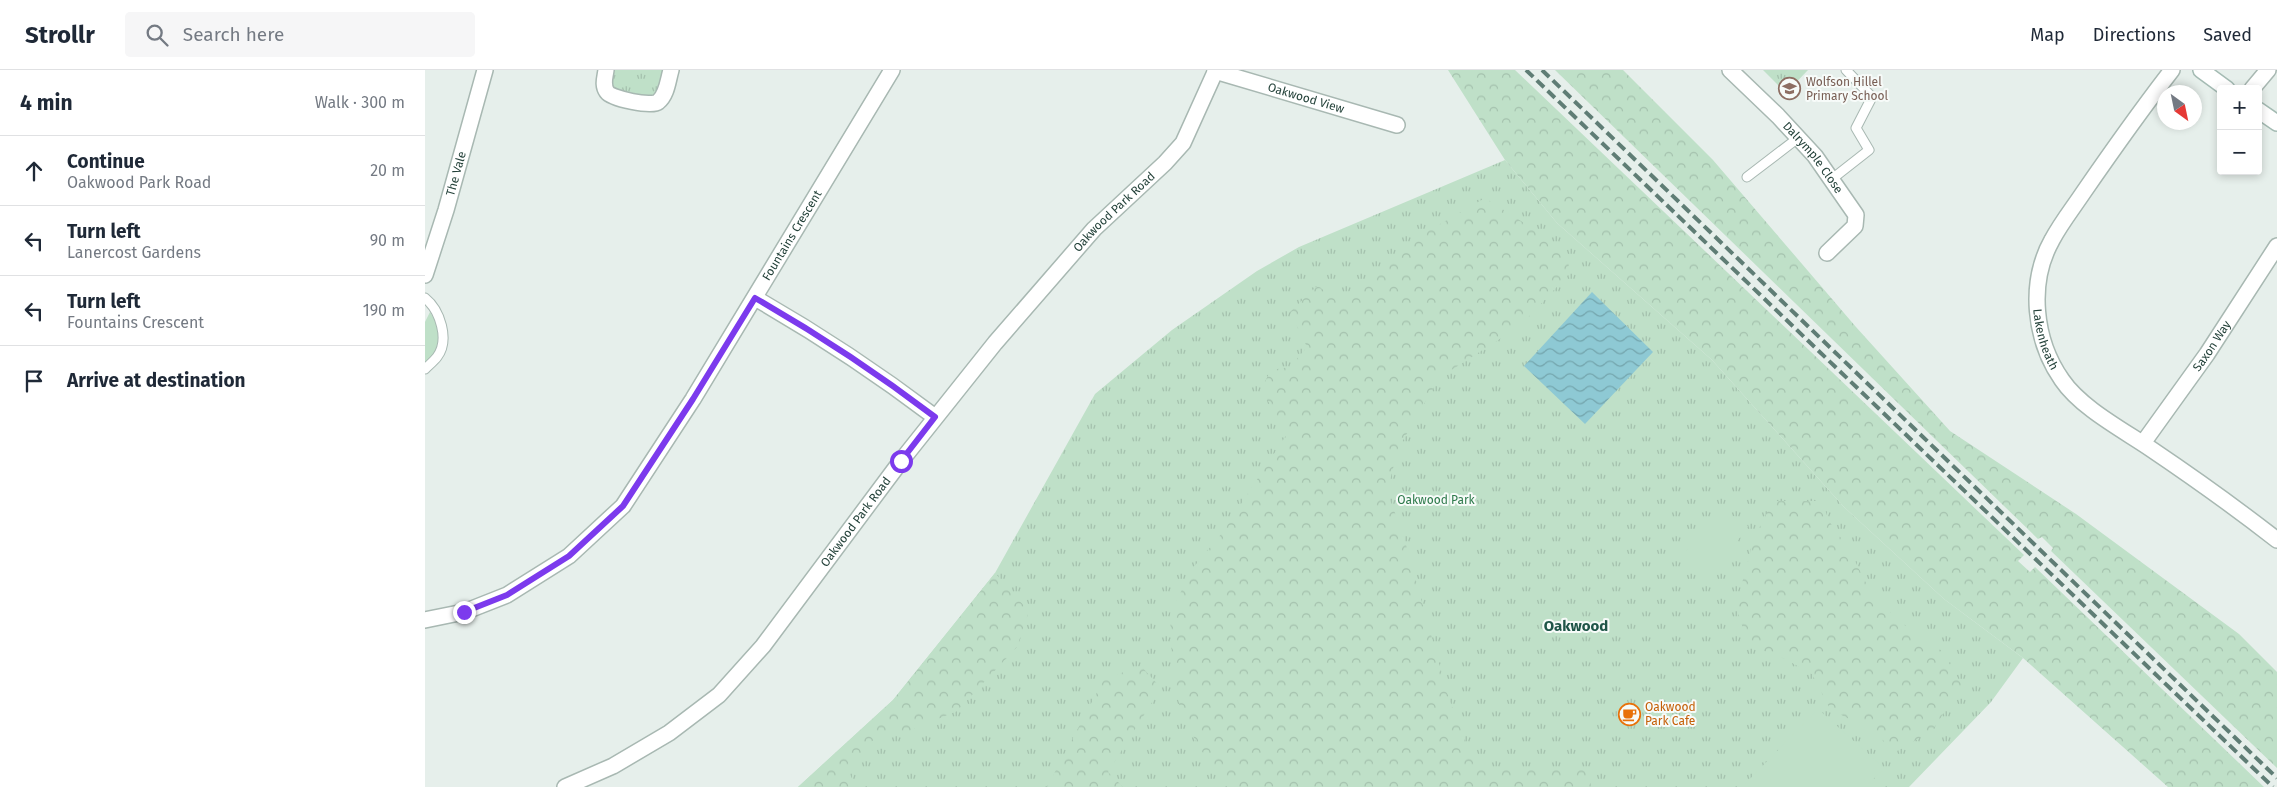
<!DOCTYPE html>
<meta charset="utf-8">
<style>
body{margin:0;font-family:"Fira Sans",sans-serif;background:#f6f6f7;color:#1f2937}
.controls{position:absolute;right:15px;top:15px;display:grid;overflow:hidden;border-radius:5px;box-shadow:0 2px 8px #0003}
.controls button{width:45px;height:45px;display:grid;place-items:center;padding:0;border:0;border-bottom:1px solid #e0e1e3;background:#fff;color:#1f2937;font:25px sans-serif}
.compass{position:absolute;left:1732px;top:15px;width:45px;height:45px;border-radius:50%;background:#fff;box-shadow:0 2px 8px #0003;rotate:147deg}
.stop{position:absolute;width:15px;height:15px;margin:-11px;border:4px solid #7c3aed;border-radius:50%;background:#fff}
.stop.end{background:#7c3aed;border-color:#fff;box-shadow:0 1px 5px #0008}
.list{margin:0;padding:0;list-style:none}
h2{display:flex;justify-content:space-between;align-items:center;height:65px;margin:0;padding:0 20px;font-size:21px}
h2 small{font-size:16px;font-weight:400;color:#747a83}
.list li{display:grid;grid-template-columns:32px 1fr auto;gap:15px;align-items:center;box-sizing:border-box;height:70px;padding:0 20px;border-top:1px solid #e0e1e3}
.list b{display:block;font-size:19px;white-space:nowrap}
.list p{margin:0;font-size:16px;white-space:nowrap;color:#747a83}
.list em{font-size:16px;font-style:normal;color:#747a83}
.icon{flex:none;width:28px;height:28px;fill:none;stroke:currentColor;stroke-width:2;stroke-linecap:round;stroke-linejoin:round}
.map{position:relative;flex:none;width:1852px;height:717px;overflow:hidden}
header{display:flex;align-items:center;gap:30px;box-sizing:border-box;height:70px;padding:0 25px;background:#fff;border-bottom:1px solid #e0e1e3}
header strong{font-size:24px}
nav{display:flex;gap:28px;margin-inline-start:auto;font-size:18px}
.search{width:350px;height:45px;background:#f6f6f7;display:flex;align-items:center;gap:12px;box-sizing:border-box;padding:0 18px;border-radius:5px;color:#747a83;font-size:19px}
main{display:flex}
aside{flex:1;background:#fff}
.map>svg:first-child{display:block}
</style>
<header>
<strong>Strollr</strong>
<div class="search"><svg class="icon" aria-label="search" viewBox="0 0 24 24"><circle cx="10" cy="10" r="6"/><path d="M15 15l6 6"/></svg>Search here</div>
<nav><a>Map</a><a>Directions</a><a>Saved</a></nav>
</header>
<main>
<aside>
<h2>4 min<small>Walk · 300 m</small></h2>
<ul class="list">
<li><svg class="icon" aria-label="ahead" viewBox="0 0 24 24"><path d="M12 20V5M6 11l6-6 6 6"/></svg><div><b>Continue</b><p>Oakwood Park Road</p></div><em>20 m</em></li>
<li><svg class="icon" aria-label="left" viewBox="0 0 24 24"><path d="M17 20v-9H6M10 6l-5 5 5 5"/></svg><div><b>Turn left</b><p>Lanercost Gardens</p></div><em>90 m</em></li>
<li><svg class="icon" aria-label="left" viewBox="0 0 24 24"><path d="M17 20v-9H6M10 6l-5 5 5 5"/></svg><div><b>Turn left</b><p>Fountains Crescent</p></div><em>190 m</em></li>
<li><svg class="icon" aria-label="arrive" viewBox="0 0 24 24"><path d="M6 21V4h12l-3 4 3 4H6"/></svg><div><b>Arrive at destination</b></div></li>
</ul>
</aside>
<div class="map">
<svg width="1852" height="717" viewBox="0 0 1852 717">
<defs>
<pattern id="grass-tufts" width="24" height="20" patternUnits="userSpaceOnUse" patternTransform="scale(1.25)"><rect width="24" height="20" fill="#bfe0c8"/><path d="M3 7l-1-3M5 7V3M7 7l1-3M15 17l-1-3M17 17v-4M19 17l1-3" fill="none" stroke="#a4c1ad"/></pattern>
<pattern id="forest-crowns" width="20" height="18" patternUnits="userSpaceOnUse" patternTransform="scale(1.25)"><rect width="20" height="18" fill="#bfe0c8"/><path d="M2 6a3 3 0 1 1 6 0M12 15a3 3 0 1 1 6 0" fill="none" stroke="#a4c1ad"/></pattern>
<pattern id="water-waves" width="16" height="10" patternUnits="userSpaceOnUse" patternTransform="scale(1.25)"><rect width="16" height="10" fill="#8ec9d4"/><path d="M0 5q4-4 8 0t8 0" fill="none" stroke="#74a5ad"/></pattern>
</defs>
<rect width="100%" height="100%" fill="#e6efeb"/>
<g fill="url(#grass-tufts)">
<path d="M 189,0 L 241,0 L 235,21 L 223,29 L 192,22 L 186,14 Z"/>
<path d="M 1338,0 L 1383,0 L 1361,23 Z"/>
<path d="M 1080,90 L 1132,153 L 1287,290 L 1419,437 L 1519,529 L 1598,588 L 1566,632 L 1484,717 L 373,717 L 468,630 L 570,503 L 670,324 L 747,260 L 832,201 L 874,177 Z"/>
</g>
<g fill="url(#forest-crowns)">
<path d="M 1023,0 L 1090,0 L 1599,485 L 1593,491 L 1605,502 L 1610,497 L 1839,717 L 1743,717 L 1598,588 L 1519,529 L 1419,437 L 1287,290 L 1132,153 L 1080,90 Z"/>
<path d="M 1130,0 L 1198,0 L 1288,90 L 1431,257 L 1525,361 L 1651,444 L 1814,564 L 1852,602 L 1852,698 L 1626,481 L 1628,478 L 1617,467 L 1613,469 Z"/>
<path d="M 1060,128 L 1141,180 L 1145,203 L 1095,256 L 1014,308 L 973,379 L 962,422 L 978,464 L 1024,629 L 1042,675 L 1065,697 L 1129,697 L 1164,699 L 1166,717 L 806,717 L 789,702 L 756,645 L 747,593 L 745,544 L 767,499 L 797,463 L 862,364 L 836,319 L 846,300 L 865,297 L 882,277 L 865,242 L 892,216 L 914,229 L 960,196 L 984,172 Z"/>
<path d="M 1348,431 L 1397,431 L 1404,451 L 1425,481 L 1448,527 L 1484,559 L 1517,581 L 1537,615 L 1507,661 L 1472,681 L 1443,659 L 1405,639 L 1387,604 L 1360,589 L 1323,575 L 1311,536 L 1329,468 Z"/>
<path d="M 570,503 L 604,541 L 592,577 L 532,641 L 477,664 L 451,667 L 422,698 L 431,717 L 373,717 L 468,630 Z"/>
<path d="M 716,596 L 736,618 L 683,702 L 698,717 L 622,717 L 679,609 Z"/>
</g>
<g fill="#bfe0c8">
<path d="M 5,242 C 20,265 18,276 0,296 L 0,252 Z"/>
<path d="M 1293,436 L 1323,456 L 1285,510 L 1255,490 Z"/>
<path d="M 1393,639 L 1459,698 L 1441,717 L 1317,717 Z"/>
</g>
<path fill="url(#water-waves)" d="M 1167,222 L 1228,282 L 1160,354 L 1099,296 Z"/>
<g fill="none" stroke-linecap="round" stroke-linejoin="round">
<defs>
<g id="lane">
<path d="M 1322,107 L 1373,68"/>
<path d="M 1407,109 L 1444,80 L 1431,58 L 1447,27 L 1421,0"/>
<path d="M 0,228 C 15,240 25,270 12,287 C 9,291 4,295 0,299"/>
</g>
<g id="street">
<path d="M 181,0 C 180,8 177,15 182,22 C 187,29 227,37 233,32 C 242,25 243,10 246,0"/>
<path id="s1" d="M 1305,0 L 1353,46 L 1390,86 L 1431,145 L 1430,156 L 1402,183"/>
<path id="s2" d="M 1747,0 C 1716,40 1687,81 1658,123 C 1648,138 1636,153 1627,170 C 1603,213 1609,270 1637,310 C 1656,338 1698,360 1726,379 C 1769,408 1811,438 1852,470"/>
<path id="s3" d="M 790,1 L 972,55"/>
<path d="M 1827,19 L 1843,0"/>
<path id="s4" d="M 0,205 L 21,140 L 60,0"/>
<path d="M 330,228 C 393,264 452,303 510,347"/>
<path id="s5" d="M 1718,373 L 1782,284 L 1852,176"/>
<path id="s6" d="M 0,550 L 39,542 L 82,525 L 144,486 L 198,436 L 268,329 L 467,0"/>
<path id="s7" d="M 140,717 L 188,696 L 244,663 L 294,625 L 338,576 L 476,391 L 570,273 L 669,159 L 740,93 L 758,73 L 791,0"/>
</g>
<g id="secondary">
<path d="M 1776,0 L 1802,19"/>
<path d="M 1833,40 L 1852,53"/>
</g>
</defs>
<use href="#lane" stroke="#a8b8b2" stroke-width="11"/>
<use href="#street" stroke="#a8b8b2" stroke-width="18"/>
<use href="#secondary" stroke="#a4bbb3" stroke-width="18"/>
<use href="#lane" stroke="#fff" stroke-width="9"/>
<use href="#street" stroke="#fff" stroke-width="15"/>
<use href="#secondary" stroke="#fff" stroke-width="15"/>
<g stroke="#5f7d75" stroke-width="4" stroke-dasharray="10 5" stroke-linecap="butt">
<path d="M 1101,0 L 1848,717"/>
<path d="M 1117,0 L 1852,708"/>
</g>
</g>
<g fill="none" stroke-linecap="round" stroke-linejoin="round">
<path stroke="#7c3aed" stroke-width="6" d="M 39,542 L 82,525 L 144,486 L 198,436 L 268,329 L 330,228 C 393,264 452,303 510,347 L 476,391"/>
</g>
<defs>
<symbol id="school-ring" viewBox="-11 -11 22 22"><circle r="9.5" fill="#f7fbf9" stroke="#8d6e63" stroke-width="1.5"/><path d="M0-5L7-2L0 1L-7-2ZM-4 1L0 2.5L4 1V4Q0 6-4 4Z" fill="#8d6e63"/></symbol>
<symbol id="cafe-ring" viewBox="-11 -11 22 22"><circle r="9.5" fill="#f7fbf9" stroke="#e8710a" stroke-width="1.5"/><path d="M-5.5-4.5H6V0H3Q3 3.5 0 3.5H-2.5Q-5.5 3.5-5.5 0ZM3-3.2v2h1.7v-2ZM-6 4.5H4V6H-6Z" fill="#e8710a"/></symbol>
</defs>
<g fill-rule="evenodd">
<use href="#school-ring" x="1352" y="6" width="25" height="25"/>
<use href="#cafe-ring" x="1192" y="632" width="25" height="25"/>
</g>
<g text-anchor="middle" stroke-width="4" stroke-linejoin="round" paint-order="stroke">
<g font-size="12" fill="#785e54" stroke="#f7fbf9" text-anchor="start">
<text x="1381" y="16">Wolfson Hillel<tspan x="1381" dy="14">Primary School</tspan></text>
</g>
<g font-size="12" fill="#24423a" stroke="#f7fbf9">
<text dy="4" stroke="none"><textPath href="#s3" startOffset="95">Oakwood View</textPath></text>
<text dy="4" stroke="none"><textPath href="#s1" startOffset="121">Dalrymple Close</textPath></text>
<text dy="4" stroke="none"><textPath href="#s4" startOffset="106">The Vale</textPath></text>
<text dy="4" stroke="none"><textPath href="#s7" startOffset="805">Oakwood Park Road</textPath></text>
<text dy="4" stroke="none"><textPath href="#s6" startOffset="552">Fountains Crescent</textPath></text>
<text dy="4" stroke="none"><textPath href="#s2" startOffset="311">Lakenheath</textPath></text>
<text dy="4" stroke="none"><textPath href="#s5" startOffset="119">Saxon Way</textPath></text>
<text dy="4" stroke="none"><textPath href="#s7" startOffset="401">Oakwood Park Road</textPath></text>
</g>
<g font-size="12" fill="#2d7a4b" stroke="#f7fbf9">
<text x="1011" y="434">Oakwood Park</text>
</g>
<g font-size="12" fill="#c56008" stroke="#f7fbf9" text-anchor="start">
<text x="1220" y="641">Oakwood<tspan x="1220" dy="14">Park Cafe</tspan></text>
</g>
<g font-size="15" font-weight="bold" fill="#1f5548" stroke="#f7fbf9">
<text x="1151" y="561">Oakwood</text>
</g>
</g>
</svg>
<div class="controls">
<button>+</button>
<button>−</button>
</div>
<svg class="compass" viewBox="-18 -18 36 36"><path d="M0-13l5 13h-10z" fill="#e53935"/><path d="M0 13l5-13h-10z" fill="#747a83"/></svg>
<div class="stop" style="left:476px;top:391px"></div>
<div class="stop end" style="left:39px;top:542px"></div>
</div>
</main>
